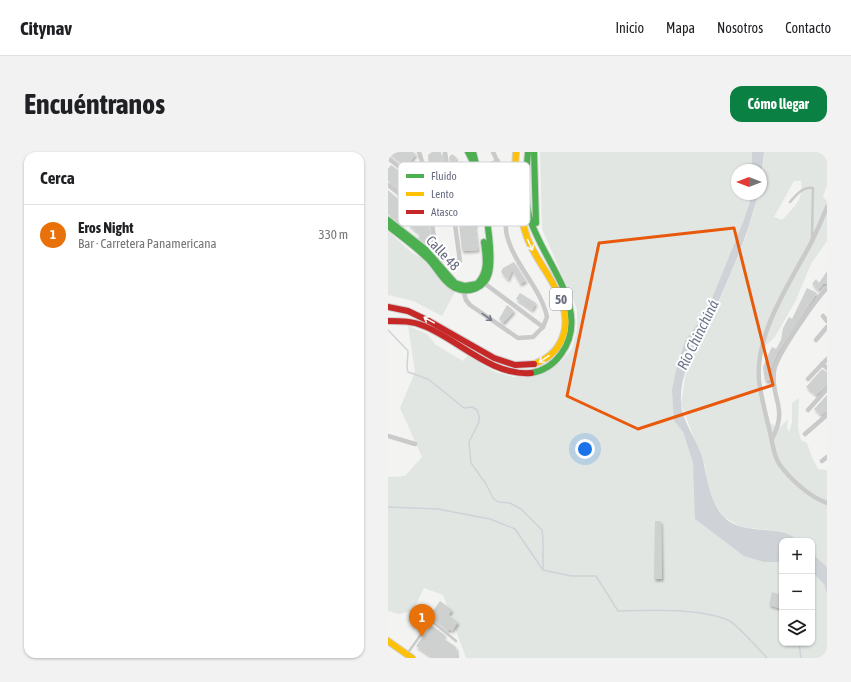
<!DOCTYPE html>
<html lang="es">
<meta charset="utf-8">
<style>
body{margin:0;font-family:"Asap Condensed",sans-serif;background:#f2f2f2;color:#202124}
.controls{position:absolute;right:12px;bottom:12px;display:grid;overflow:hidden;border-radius:8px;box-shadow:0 1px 3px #0004}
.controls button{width:36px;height:36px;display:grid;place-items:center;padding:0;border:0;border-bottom:1px solid #e0e0e0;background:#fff;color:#202124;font:20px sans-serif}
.compass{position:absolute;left:343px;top:12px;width:36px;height:36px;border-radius:50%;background:#fff;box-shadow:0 1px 3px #0004;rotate:270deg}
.you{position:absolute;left:197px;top:297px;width:14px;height:14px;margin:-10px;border:3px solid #fff;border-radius:50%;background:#1a73e8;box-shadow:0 0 0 6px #1a73e833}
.badge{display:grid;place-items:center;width:26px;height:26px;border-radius:50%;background:#0b8043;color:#fff;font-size:13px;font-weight:700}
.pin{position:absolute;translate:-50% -33px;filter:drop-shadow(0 1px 2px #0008)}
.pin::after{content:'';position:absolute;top:21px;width:14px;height:12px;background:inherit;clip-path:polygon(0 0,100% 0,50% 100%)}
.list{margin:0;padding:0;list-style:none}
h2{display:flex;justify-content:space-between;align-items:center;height:52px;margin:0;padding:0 16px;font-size:17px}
h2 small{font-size:13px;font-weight:400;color:#757577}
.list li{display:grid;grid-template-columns:26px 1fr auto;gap:12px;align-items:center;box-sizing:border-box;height:60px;padding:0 16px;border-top:1px solid #e0e0e0}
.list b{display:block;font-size:15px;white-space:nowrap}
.list p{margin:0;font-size:13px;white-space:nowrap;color:#757577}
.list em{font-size:13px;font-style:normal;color:#757577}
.icon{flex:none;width:22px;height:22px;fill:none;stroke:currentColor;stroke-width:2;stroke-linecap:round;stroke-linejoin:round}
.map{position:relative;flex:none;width:439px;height:506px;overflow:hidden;border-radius:12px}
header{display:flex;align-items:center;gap:24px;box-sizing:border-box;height:56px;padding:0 20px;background:#fff;border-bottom:1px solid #e0e0e0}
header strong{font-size:19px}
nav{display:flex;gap:22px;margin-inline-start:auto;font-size:14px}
.intro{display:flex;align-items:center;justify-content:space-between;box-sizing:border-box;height:96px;padding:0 24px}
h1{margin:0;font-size:28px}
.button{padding:10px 18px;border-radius:12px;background:#0b8043;color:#fff;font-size:14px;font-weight:700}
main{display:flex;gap:24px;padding:0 24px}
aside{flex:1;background:#fff;border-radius:12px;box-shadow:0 1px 3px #0004}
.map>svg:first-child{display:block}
</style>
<header>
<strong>Citynav</strong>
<nav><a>Inicio</a><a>Mapa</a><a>Nosotros</a><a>Contacto</a></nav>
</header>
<div class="intro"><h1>Encuéntranos</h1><a class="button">Cómo llegar</a></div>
<main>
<aside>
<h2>Cerca<small></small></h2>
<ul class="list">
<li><span class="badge" style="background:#e8710a">1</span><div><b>Eros Night</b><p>Bar · Carretera Panamericana</p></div><em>330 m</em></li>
</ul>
</aside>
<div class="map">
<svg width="439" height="506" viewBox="0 0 439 506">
<defs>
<filter id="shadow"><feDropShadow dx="1.5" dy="2.5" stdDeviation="1" flood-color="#0004"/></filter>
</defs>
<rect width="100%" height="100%" fill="#f3f4f2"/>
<g fill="#e1e6e2" fill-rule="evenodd">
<path d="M 152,0 L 364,0 L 364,18 L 349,18 L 349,42 L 362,42 L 362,50 L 355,70 L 318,161 L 298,189 L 286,269 L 295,280 L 305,311 L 307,337 L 376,410 L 394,410 L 394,491 L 424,491 L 424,420 L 436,432 L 439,442 L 439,506 L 78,506 L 55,443 L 36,436 L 25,459 L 11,462 L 0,459 L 0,325 L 17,324 L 34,305 L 12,256 L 27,220 L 20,174 L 39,182 L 48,193 L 75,209 L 79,204 L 107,220 L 126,225 L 138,225 L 171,211 L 184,197 L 189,177 L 189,157 L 154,77 Z"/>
<path d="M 376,0 L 439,0 L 439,33 L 435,45 L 439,49 L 439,89 L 423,112 L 408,148 L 387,185 L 372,199 L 369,221 L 370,236 L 378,269 L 391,276 L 400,267 L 399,276 L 401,280 L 404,271 L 404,251 L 411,246 L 410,276 L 413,288 L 419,291 L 424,305 L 430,317 L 439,318 L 439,415 L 424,401 L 424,389 L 411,389 L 408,386 L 389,379 L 353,375 L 336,365 L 322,345 L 317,314 L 293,252 L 300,207 L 323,168 L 357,87 L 371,42 L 373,42 ZM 406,29 L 413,29 C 416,47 406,55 394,68 L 386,65 Z"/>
<path d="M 0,79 L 24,101 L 34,106 L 55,132 L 67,140 L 54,164 L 25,149 L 0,143 Z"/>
</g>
<g fill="#cfd2d7">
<path d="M 364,0 L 376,0 L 373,27 L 373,18 L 364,18 Z"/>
<path d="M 362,42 L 371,42 C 365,57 362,73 356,88 C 348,110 338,131 329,153 C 316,185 291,214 293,251 C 294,270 309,287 314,305 C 320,326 320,347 335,364 C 355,386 391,370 411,389 L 394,389 L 394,410 L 376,410 L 356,404 L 307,367 L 305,311 L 295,280 L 286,269 L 284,238 L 289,214 L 297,189 L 318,161 L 355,70 L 362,50 Z"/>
<path d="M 424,401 L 439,415 L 439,442 L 436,432 L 424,420 Z"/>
</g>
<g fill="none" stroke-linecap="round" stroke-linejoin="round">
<g stroke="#cfd2d7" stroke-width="1.5">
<path d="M 0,178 L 20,199 L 19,216 L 20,220 L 40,227 L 76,256 L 84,255 L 89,258 L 91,264 L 91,270 L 81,290 L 83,311 L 98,332 L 105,346 L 110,350 L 122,351 L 133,357 L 154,378 L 155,388 L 155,418"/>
<path d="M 0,355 L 50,357 L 102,367 L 127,377 L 155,418 L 183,424 L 208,424 L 230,459 C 261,458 312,456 340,468 C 348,472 372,498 379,506"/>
<path d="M 411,491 L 413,506"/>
</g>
</g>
<g fill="#cfd0d0" filter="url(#shadow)">
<path d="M 0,0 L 25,0 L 28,2 L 22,10 L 29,14 L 31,14 L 34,26 Z"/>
<path d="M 44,0 L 53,0 L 62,61 L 49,62 L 43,37 L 40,3 Z"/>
<path d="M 64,2 L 68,5 L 67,13 L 71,12 L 72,21 L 64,25 L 61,5 Z"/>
<path d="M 3,13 L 11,19 L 10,21 L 16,27 L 18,25 L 35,39 L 34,41 L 36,45 L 38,58 L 0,29 L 0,17 Z"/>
<path d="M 0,38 L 23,59 L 13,72 L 0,62 Z"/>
<path d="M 23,59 L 26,61 L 27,59 L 39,68 L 42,88 L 38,92 L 30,86 L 32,84 L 29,80 L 21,73 Z"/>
<path d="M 88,64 L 87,76 L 90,98 L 74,99 L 71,72 L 78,71 L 78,66 Z"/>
<path d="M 126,110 L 138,129 L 132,132 L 124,118 L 120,128 L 113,120 L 115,116 Z"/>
<path d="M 439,119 L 439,132 L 435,132 L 430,138 L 424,132 L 428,127 L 431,131 Z"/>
<path d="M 419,136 L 429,141 L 390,200 L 382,218 L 382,229 L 377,229 L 375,215 L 380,203 L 384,195 L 388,197 L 393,188 L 395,176 L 401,165 L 404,167 Z"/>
<path d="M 132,141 L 148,151 L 144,158 L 128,147 Z"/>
<path d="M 119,153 L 126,159 L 115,171 L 111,167 Z"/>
<path d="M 434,217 L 439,220 L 439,233 L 428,243 L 418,235 Z"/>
<path d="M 439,243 L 439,259 L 433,263 L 426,257 Z"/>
<path d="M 267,369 L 273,369 L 274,427 L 266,427 Z"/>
<path d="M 384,440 L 394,443 L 391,456 L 381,453 Z"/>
<path d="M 52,449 L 64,458 L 60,463 L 70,470 L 64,479 L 62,477 L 60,479 L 42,463 Z"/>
<path d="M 43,473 L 57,483 L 55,486 L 68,495 L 69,506 L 45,506 L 28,494 Z"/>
</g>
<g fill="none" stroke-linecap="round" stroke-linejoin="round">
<defs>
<g id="fast">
<path d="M 80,0 L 85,10"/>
<path d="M 140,0 C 138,22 136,46 142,67 C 155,109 205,159 173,202 C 166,212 155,219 143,221"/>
<path d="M 146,0 L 148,71"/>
<path d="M 0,68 L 37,97 L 67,131 L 77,134 L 89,132 C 101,120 98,105 96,90"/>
<path d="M 0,74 C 14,85 28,95 40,107 C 49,116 55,130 67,136 C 81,142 97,136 101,121 C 107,96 92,26 85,0"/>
</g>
<g id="slow">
<path d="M 128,0 C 126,28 129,58 139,85 C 150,117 191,151 173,189 C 168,200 157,208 146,212"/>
<path d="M 0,489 L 24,506"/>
</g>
<g id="jam">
<path d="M 0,155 L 20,159 L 41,169 L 106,206 L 127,213 L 146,212"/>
<path d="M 0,169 C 13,169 25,169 36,174 C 71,188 103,224 143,221"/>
</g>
</defs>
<use href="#fast" stroke="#d1d1d1" stroke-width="8"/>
<use href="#slow" stroke="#d1d1d1" stroke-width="8"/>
<use href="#jam" stroke="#d1d1d1" stroke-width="8"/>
<g stroke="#cacacb" stroke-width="2.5">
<path d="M 402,50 C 408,43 415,34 425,36 L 424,86"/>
<path d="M 19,502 L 42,470 L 46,471 L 68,489"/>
</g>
<g stroke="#cacacb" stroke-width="4.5">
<path d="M 31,0 L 36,16 L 49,107"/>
<path d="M 0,6 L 38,36"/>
<path d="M 101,13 L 110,9"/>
<path d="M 0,33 L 43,67 L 85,61"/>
<path d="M 439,55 C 434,67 429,79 423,91 C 402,131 367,181 371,228 C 373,247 379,266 383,285 C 385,294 386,305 392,313 C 403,328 422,345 439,351"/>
<path d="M 49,107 L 72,109 L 57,0"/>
<path d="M 96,131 L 155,175"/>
<path d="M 75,138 L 78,148 L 82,153 L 130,186 L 145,185 L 155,175 L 159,165 C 153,136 127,114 119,84 C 117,76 118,67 117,59 C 116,40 114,17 105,0"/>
<path d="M 435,164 L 439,169"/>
<path d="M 428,188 L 439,175"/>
<path d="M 434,212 L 439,216"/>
<path d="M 420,227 L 439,207"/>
<path d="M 420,258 L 439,237"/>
<path d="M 417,282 L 439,263"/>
<path d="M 0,284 L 27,292"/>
<path d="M 384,287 C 401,255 382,246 386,219 C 388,204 427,148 439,136"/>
<path d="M 434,309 L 439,305"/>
</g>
<use href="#fast" stroke="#4caf50" stroke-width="6"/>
<use href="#slow" stroke="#ffc107" stroke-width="6"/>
<use href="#jam" stroke="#c62828" stroke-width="6"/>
</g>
<defs><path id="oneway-shaft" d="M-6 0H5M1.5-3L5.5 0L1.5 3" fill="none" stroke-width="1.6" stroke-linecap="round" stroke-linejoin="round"/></defs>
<g stroke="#f6fbf6">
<use href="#oneway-shaft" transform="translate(142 93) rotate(66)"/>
<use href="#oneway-shaft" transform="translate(41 168) rotate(-151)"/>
<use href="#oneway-shaft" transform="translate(156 207) rotate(146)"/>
</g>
<use stroke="#76798a" href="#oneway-shaft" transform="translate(99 165) rotate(36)"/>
<path fill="none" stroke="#e8590c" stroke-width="3" stroke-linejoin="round" d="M 346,76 L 385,233 L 250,277 L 179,244 L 211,91 Z"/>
<g text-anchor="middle" stroke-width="4" stroke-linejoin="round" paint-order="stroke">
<rect fill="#fff" stroke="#9597a5" stroke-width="1" x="162" y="136" width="22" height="22" rx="3"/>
<g font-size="13" font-weight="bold" fill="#676b7f">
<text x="173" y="152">50</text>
</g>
<g font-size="14" fill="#676b7f" stroke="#fff">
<text transform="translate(55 101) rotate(47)" y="5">Calle 48</text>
</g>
<g font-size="15" font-style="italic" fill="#6d778a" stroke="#fff">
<text transform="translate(310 183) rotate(-64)" y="5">Río Chinchiná</text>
</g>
</g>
<rect x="10" y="10" width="132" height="64" rx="6" fill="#fff" stroke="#d1d3d9" stroke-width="1"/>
<rect x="18" y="22" width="18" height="4" fill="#4caf50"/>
<rect x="18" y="40" width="18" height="4" fill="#ffc107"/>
<rect x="18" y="58" width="18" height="4" fill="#c62828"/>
<g font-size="11" fill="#676b7f">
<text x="43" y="28">Fluido</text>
<text x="43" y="46">Lento</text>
<text x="43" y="64">Atasco</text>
</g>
</svg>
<div class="controls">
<button>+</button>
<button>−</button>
<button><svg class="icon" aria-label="layers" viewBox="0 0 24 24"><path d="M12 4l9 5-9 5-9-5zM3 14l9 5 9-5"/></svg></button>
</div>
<svg class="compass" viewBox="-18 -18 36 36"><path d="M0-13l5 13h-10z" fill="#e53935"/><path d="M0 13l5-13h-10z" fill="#757577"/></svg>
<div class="you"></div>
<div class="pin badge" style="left:34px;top:485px;background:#e8710a">1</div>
</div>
</main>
